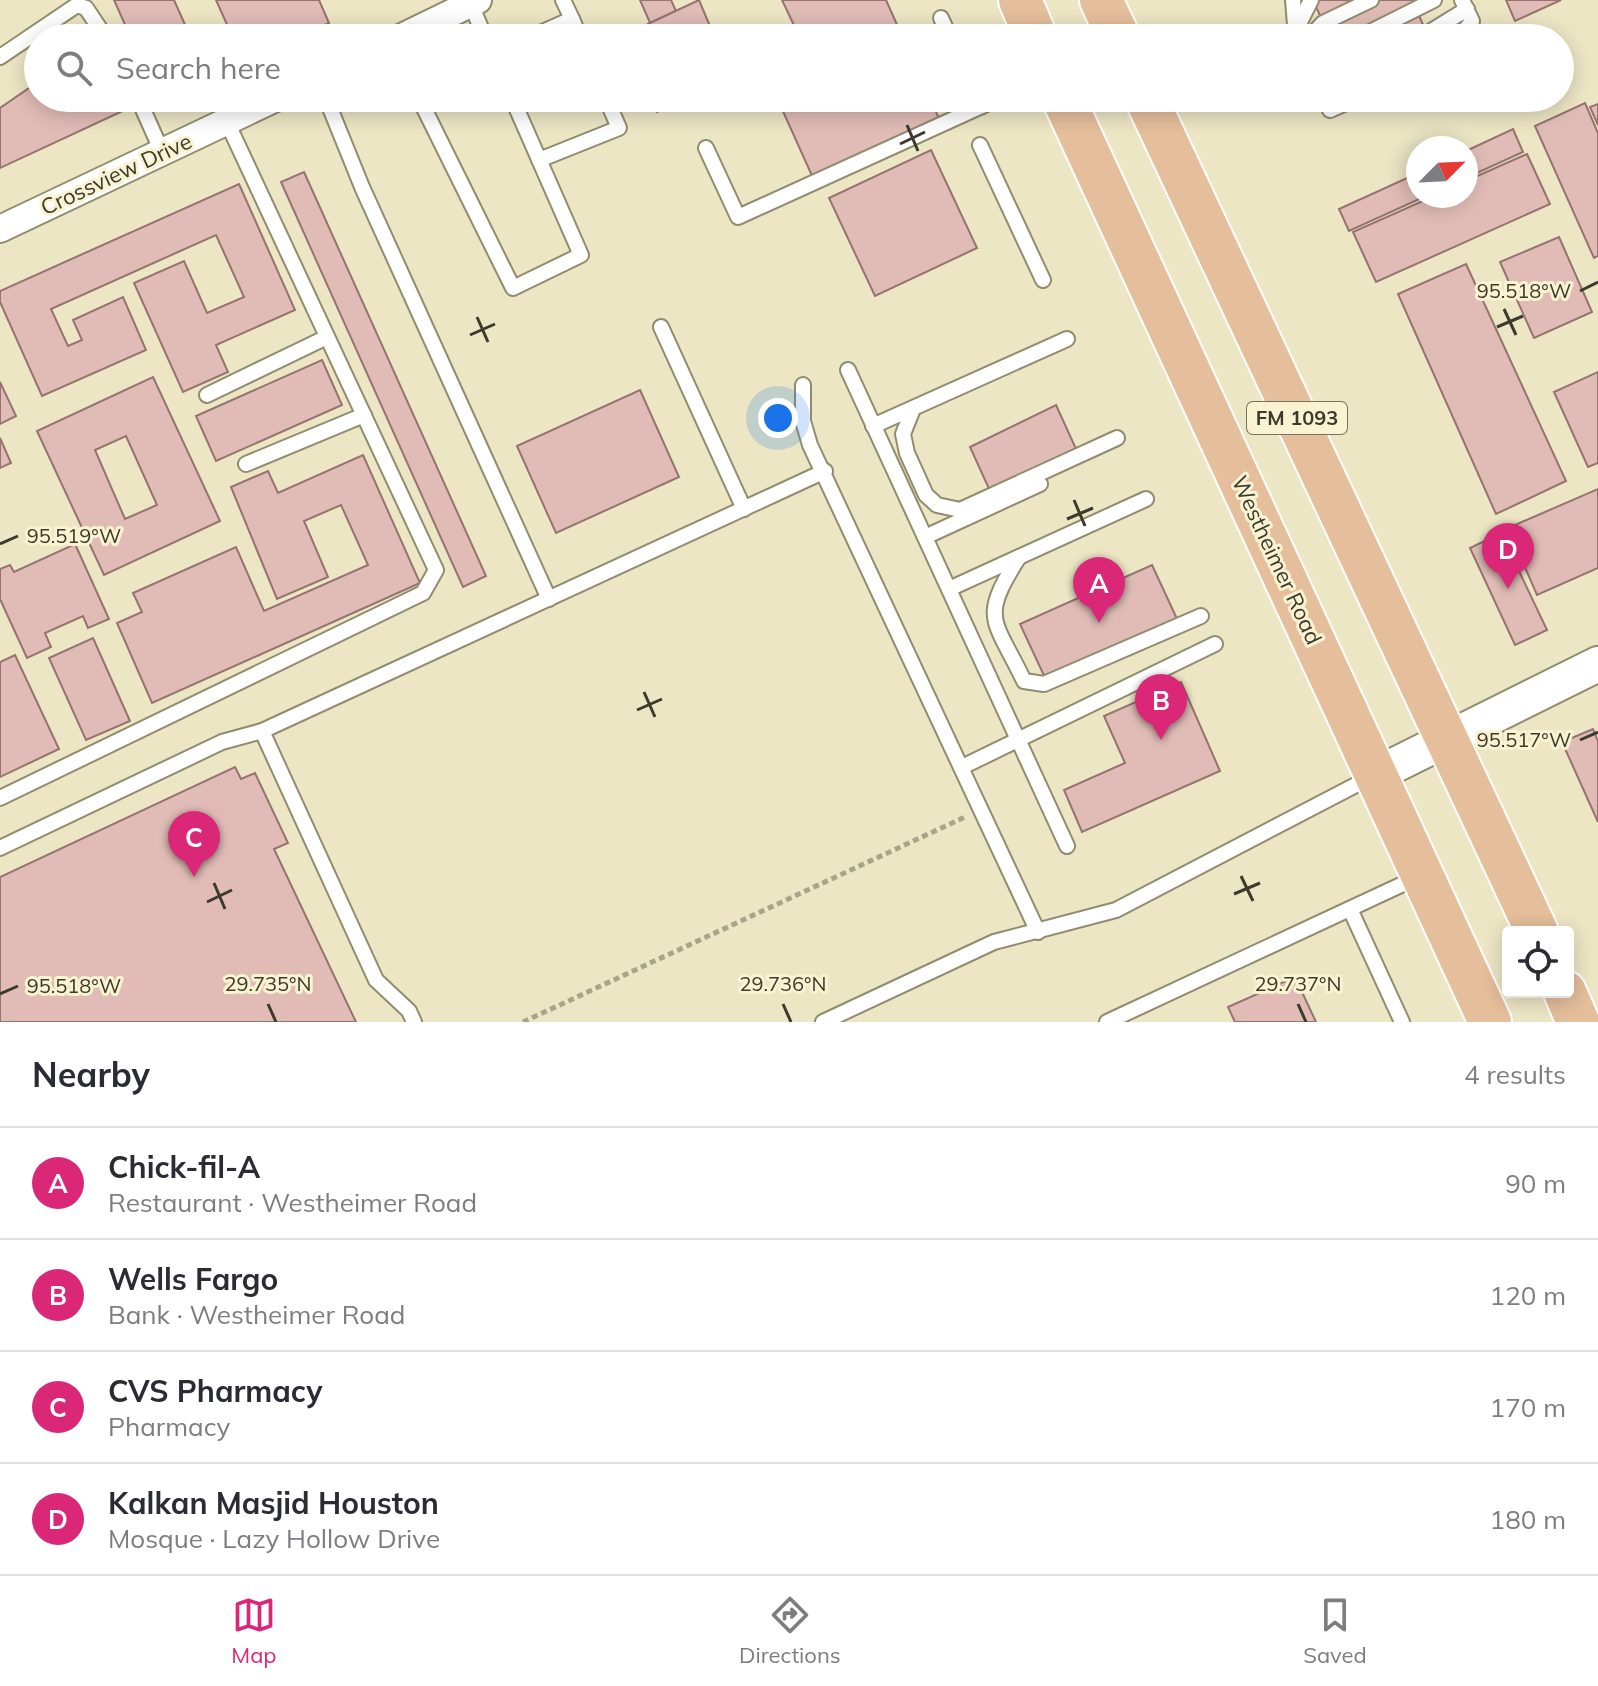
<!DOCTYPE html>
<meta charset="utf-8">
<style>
body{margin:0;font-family:Mulish,sans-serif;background:#f2f2f3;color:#2b2b33}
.controls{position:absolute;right:24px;bottom:24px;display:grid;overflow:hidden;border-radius:8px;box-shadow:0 4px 20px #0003}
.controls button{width:72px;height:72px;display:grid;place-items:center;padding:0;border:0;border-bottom:2px solid #e1e1e2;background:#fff;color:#2b2b33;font:40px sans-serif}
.compass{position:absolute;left:1406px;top:136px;width:72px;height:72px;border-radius:50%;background:#fff;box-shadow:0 4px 20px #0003;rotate:66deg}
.you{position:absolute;left:778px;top:418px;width:28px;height:28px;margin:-20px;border:6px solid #fff;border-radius:50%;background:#1a73e8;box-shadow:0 0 0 12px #1a73e833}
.badge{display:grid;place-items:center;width:52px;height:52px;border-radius:50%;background:#db2777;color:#fff;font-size:26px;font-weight:700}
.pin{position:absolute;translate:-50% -66px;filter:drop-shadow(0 2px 4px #0008)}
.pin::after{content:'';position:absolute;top:42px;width:28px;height:24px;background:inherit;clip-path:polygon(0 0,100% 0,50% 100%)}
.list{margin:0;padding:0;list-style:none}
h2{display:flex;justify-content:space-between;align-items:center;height:104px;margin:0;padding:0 32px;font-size:34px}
h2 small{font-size:26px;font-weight:400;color:#7c7c81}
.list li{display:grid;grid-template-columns:52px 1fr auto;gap:24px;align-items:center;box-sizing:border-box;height:112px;padding:0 32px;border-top:2px solid #e1e1e2}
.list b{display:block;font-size:30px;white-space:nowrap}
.list p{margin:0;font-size:26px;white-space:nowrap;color:#7c7c81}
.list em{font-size:26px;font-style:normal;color:#7c7c81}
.icon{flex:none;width:44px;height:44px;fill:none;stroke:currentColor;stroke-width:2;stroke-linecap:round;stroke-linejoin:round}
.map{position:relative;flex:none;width:1598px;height:1022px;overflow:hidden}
.search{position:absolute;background:#fff;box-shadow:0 4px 20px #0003;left:24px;right:24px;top:24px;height:88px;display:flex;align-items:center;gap:20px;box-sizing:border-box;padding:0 28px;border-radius:44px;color:#7c7c81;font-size:30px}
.sheet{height:552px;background:#fff}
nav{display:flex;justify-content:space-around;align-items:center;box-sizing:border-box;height:112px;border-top:2px solid #e1e1e2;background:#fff;font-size:22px;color:#7c7c81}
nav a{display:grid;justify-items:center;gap:4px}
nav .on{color:#db2777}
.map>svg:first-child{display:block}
</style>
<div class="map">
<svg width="1598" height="1022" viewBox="0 0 1598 1022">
<rect width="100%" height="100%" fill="#ece6c5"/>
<g fill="#e1bcb6" stroke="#95736e" stroke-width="2" fill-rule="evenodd">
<path d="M 114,0 L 174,0 L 191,38 L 131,38 Z"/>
<path d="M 216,0 L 319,0 L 329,23 L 296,38 L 233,38 Z"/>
<path d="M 640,0 L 671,0 L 676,11 L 650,23 Z"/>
<path d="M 699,0 L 715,38 L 622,38 L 650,23 Z"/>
<path d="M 782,0 L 886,0 L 903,38 L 800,38 Z"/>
<path d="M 1313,0 L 1412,0 L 1429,38 L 1330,38 Z"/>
<path d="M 1506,0 L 1561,0 L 1515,21 Z"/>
<path d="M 38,82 L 38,98 L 121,98 L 127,109 L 0,168 L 0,108 Z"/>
<path d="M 651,98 L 687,98 L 657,112 Z"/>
<path d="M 777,98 L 930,98 L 940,121 L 813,178 Z"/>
<path d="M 1585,103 L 1598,133 L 1598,256 L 1594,258 L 1535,126 Z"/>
<path d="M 1598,104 L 1598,125 L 1590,107 Z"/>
<path d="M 1513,129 L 1523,152 L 1466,178 L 1466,151 Z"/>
<path d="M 931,150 L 977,248 L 875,296 L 829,198 Z"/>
<path d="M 1527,154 L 1550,204 L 1376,282 L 1353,232 L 1434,196 L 1466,196 L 1466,181 Z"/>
<path d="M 304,172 L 486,576 L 463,587 L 281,182 Z"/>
<path d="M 1418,173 L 1418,196 L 1426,196 L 1349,231 L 1339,209 Z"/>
<path d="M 239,184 L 295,310 L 216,345 L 228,372 L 183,392 L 134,283 L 184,261 L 207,313 L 244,297 L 216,235 L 51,309 L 68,346 L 82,340 L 73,320 L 123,297 L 146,350 L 42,396 L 0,302 L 0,291 Z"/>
<path d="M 1559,237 L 1592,312 L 1534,338 L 1500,262 Z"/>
<path d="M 1466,264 L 1566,481 L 1496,514 L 1398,294 Z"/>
<path d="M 322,360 L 342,405 L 216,461 L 196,416 Z"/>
<path d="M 1598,372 L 1598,463 L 1588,467 L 1554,392 Z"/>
<path d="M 153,377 L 220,521 L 104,575 L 37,431 ZM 126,436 L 157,505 L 125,519 L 95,450 Z"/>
<path d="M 0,382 L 16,416 L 0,424 Z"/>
<path d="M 640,390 L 679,477 L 556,533 L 517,446 Z"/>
<path d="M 1056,405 L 1077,451 L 990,491 L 970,447 Z"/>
<path d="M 0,438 L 11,463 L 0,468 Z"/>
<path d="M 363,455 L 420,583 L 152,703 L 117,623 L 142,612 L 133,593 L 236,547 L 264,611 L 368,565 L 341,505 L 304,521 L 328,577 L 277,599 L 231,487 L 268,471 L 278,493 Z"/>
<path d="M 1598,489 L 1598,568 L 1537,595 L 1508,528 Z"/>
<path d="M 1501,533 L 1547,630 L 1515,645 L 1470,548 Z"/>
<path d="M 75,544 L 109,619 L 88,628 L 83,616 L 45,633 L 51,647 L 27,658 L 0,599 L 0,569 L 10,565 L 14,572 Z"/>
<path d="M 1152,565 L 1178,621 L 1046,680 L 1020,624 Z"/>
<path d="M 93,638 L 130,721 L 86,740 L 49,658 Z"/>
<path d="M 15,655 L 59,749 L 0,777 L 0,662 Z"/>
<path d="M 1181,682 L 1220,771 L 1082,832 L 1064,790 L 1125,763 L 1104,716 Z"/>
<path d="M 1593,729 L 1598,741 L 1598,822 L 1562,742 Z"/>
<path d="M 235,767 L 241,779 L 255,773 L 288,843 L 274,849 L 356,1022 L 0,1022 L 0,877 Z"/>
<path d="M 1295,977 L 1316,1022 L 1235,1022 L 1228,1007 Z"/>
</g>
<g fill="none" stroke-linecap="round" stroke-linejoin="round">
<defs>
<g id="service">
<path d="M 1293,0 L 1296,38"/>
<path d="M 471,4 L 485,38"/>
<path d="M 941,18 L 950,38"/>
<path d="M 572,19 L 580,38"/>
<path d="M 1296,30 L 1311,0"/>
<path d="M 529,38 L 572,19 L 563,0"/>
<path d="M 1309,38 L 1323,23 L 1371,0"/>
<path d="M 1358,38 L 1434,0"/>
<path d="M 1420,38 L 1467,9"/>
<path d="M 1459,38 L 1472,21 L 1462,0"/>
<path d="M 0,57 L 77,5 L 86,8 L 106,38"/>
<path d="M 138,98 L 162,152"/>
<path d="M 326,98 L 362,187 L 549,599"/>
<path d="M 419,98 L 513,288 L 581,255 L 512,98"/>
<path d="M 979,98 L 982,106 L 1000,98"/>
<path d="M 1324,98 L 1330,110 L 1357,98"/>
<path d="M 980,145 L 1043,280"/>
<path d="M 706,148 L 738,217 L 982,106"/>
<path d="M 539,160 L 619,128 L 606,98"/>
<path d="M 661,327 L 744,509"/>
<path d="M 848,370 L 1067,846"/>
<path d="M 803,385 L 803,421 L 810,445 L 1038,932"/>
<path d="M 207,395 L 327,337"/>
<path d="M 913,409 L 903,434 L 907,453 L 926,495 L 937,505 L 960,510 L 1117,438"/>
<path d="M 873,426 L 1067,339"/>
<path d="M 246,464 L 364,415"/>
<path d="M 925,537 L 1040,484"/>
<path d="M 1019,557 C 979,620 994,618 1024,681 L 1044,684 L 1201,616"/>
<path d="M 949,589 L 1146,499"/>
<path d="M 262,731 L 376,980 L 409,1011 L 414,1022"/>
<path d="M 962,767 L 1215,644"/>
<path d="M 0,798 L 423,593 L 436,570 L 227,122"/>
<path d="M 0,848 L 222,742 L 262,731 L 825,471"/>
<path d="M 1350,909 L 1402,1022"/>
<path d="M 823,1022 L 994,942 L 1116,910 L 1373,776"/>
<path d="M 1107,1022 L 1418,877"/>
</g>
<g id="minor">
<path d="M 400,38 L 478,0"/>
<path d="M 0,229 L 276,98"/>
</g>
<path id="tertiary" d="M 1377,774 L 1598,664"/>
<g id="primary">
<path d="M 1020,0 L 1036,38"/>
<path d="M 1101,0 L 1119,38"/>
<path d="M 1063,98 L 1490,1022"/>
<path d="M 1146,98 L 1537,932"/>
<path d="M 1565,992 L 1578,1022"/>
</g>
</defs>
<use href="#service" stroke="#918c6d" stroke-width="18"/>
<use href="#minor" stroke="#918c6d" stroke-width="30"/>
<use href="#tertiary" stroke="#918c6d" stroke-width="38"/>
<use href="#primary" stroke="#fff" stroke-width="46"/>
<path stroke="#a8a48a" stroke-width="5" stroke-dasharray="6 4" stroke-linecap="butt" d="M 523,1022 L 965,817"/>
<use href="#service" stroke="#fff" stroke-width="14"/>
<use href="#minor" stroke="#fff" stroke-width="26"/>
<use href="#tertiary" stroke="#fff" stroke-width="34"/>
<use href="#primary" stroke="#e5be9b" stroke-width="42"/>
</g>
<path fill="none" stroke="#3c3a2d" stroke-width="3" d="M 907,125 L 918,151M 900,144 L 925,132M 1580,291 L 1598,282M 1504,309 L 1516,335M 477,317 L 488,342M 1497,327 L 1523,316M 470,335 L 495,324M 1074,500 L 1085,526M 1067,519 L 1093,508M 0,544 L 18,536M 644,692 L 655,717M 637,710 L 662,699M 1580,740 L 1598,732M 1241,876 L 1253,901M 214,883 L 225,909M 1234,894 L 1260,883M 207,902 L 232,890M 0,994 L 18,986M 268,1004 L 276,1022M 783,1004 L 791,1022M 1298,1004 L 1306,1022"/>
<g text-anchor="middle" stroke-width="6" stroke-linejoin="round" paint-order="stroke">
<rect fill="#f9f3d2" stroke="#75725e" stroke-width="2" x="1247" y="402" width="100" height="32" rx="6"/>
<g font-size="20" font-weight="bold" fill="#3c3a2d">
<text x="1297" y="425">FM 1093</text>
</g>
<g font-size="22" fill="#3c3a2d" stroke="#f9f3d2">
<text transform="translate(116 174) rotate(-25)" y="8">Crossview Drive</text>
<text transform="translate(1277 560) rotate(65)" y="8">Westheimer Road</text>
</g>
</g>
<g font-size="20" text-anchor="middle" fill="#3c3a2d" stroke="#f9f3d2" stroke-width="6" stroke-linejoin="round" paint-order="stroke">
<text x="1524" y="298">95.518°W</text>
<text x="74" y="543">95.519°W</text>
<text x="1524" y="747">95.517°W</text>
<text x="268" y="991">29.735°N</text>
<text x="783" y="991">29.736°N</text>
<text x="1298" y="991">29.737°N</text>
<text x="74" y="993">95.518°W</text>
</g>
</svg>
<div class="controls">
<button><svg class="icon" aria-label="locate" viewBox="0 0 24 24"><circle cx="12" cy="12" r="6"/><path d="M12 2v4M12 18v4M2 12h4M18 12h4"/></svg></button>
</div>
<svg class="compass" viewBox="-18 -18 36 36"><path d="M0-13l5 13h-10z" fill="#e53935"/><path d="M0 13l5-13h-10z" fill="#7c7c81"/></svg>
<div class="you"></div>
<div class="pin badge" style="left:1099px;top:623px">A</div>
<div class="pin badge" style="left:1161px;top:740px">B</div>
<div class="pin badge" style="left:194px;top:877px">C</div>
<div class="pin badge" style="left:1508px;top:589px">D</div>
<div class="search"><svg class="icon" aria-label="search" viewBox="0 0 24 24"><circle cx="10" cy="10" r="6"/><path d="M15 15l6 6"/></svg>Search here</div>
</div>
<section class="sheet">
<h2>Nearby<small>4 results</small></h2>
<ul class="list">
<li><span class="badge">A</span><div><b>Chick-fil-A</b><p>Restaurant · Westheimer Road</p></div><em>90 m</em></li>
<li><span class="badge">B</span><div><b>Wells Fargo</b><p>Bank · Westheimer Road</p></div><em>120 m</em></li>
<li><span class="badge">C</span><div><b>CVS Pharmacy</b><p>Pharmacy</p></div><em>170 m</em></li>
<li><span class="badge">D</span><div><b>Kalkan Masjid Houston</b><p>Mosque · Lazy Hollow Drive</p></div><em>180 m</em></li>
</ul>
</section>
<nav>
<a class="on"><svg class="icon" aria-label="map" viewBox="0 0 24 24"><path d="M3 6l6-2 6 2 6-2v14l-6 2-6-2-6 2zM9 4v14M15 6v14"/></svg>Map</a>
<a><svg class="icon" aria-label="directions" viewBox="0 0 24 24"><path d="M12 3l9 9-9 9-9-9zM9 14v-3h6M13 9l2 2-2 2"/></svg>Directions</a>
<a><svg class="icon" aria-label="saved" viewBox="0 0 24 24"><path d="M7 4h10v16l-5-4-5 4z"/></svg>Saved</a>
</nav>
